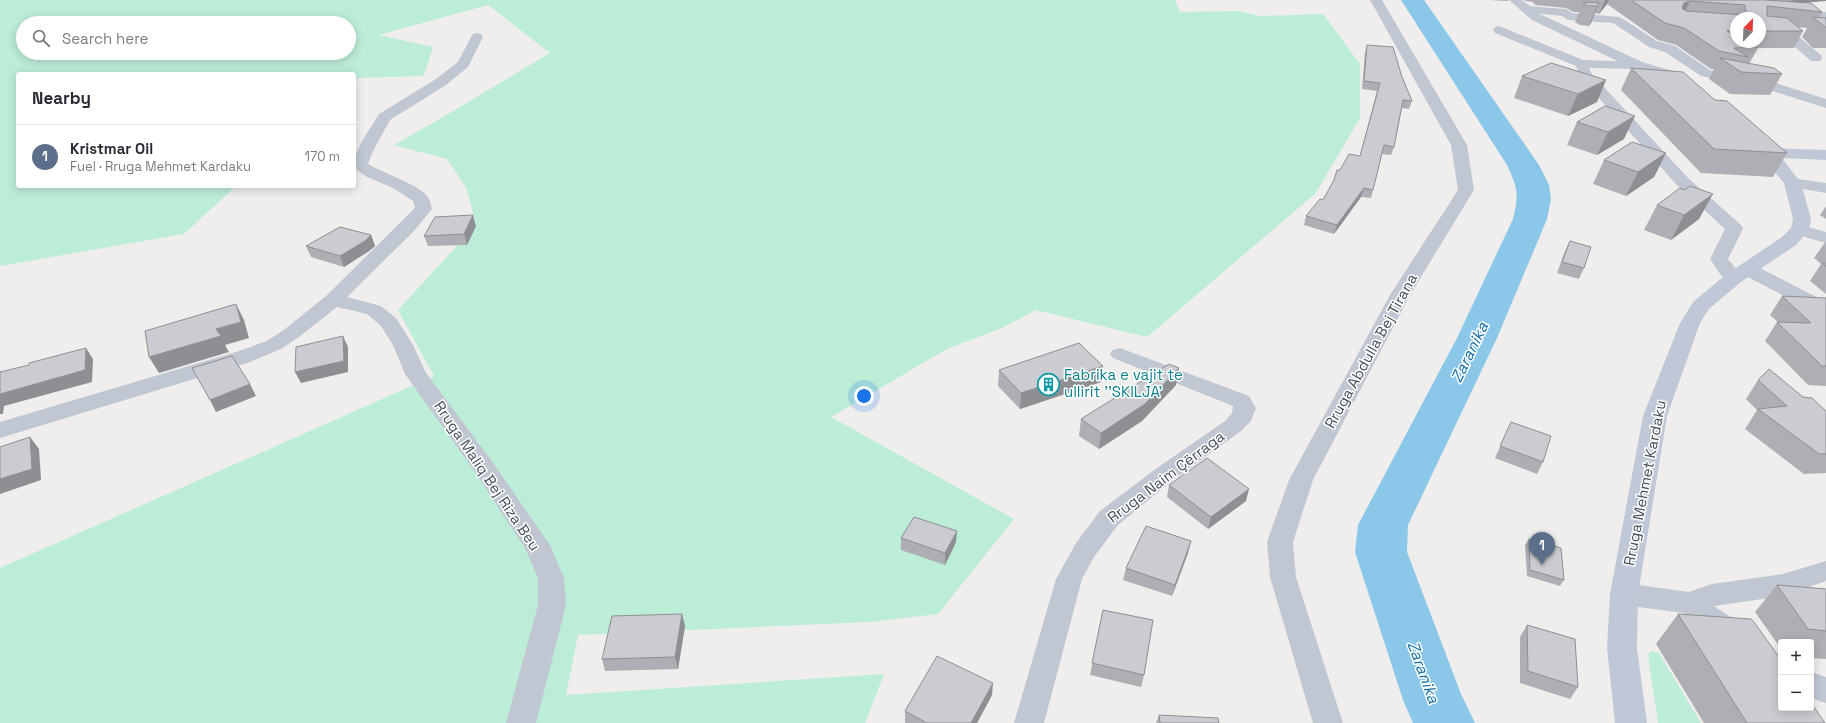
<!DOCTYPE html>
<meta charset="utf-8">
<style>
body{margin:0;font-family:"Space Grotesk",sans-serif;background:#f7f7f7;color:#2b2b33}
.controls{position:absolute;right:12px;bottom:12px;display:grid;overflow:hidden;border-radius:4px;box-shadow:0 2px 10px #0003}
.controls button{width:36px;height:36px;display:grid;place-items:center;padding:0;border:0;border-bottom:1px solid #e1e1e2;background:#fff;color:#2b2b33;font:20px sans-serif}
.compass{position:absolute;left:1730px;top:12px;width:36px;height:36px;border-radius:50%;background:#fff;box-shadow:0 2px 10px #0003;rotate:23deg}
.you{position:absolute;left:864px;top:396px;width:14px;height:14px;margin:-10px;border:3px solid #fff;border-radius:50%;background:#1a73e8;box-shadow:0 0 0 6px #1a73e833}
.badge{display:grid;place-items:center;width:26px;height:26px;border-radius:50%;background:#111827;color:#fff;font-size:13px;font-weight:700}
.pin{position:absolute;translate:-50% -33px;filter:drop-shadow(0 1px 2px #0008)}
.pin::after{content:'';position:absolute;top:21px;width:14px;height:12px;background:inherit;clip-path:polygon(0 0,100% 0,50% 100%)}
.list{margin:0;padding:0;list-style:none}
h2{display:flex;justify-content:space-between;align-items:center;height:52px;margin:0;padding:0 16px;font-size:17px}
h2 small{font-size:13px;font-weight:400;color:#7c7c81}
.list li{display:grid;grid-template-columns:26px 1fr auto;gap:12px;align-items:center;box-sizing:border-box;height:64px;padding:0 16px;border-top:1px solid #e1e1e2}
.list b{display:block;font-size:15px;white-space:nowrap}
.list p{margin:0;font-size:13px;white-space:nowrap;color:#7c7c81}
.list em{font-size:13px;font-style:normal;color:#7c7c81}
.icon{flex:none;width:22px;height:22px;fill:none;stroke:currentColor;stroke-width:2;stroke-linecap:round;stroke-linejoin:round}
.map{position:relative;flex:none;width:1826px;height:723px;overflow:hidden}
.search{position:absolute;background:#fff;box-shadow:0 2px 10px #0003;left:16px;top:16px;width:340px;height:44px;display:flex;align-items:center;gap:10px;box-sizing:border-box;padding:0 14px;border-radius:22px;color:#7c7c81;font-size:15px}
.panel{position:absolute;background:#fff;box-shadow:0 2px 10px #0003;left:16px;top:72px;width:340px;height:116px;border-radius:4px}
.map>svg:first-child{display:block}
</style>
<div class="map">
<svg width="1826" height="723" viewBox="0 0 1826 723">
<rect width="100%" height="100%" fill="#f0eeed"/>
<g fill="#bcedd7" fill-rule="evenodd">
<path d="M 0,0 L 1175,0 L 1180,12 L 1237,11 L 1260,16 L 1323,14 L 1360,64 L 1360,118 L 1315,194 L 1147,337 L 1036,310 L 1004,327 L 947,349 L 831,417 L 1014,519 L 938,614 L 869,622 L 578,635 L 566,695 L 884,674 L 865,723 L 0,723 L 0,568 L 434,376 L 398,310 L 476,225 L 467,189 L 447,159 L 394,145 L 455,110 L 550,53 L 488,5 L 379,35 L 433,47 L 424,76 L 358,78 L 354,81 L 354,74 L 18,74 L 18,186 L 236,186 L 184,234 L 0,266 ZM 23,23 L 349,23 L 349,53 L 23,53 Z"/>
<path d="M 1651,651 L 1659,653 L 1701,723 L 1658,723 L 1648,655 Z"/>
</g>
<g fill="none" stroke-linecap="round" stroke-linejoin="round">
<path fill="#8ac7e9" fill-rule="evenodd" d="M 1401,0 L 1424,0 L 1539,165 L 1549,185 L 1551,199 L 1547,219 L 1497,338 L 1408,525 L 1407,552 L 1461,694 L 1475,723 L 1413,723 L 1403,700 L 1355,552 L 1358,525 L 1457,338 L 1513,219 C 1519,193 1518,189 1507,165 Z"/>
<g fill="#c1c7d2" fill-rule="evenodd">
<path d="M 1370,0 L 1382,0 L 1467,145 L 1474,190 L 1410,295 L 1313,480 L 1293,542 L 1296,577 L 1343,723 L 1313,723 L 1270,577 L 1267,542 L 1289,480 L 1390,295 L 1458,190 L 1451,145 Z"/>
<path d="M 1527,6 L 1566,9 L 1572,13 L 1620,17 L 1657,41 L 1675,46 L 1710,70 L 1776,83 L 1826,99 L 1826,108 L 1769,90 L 1701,76 L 1665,52 L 1649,47 L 1613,23 L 1568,20 L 1562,16 L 1523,12 L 1521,10 Z"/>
<path d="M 1792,10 L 1826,12 L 1826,20 L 1788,17 L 1786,14 L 1788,11 Z"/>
<path d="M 1499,26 L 1583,60 L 1642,62 L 1644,65 L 1642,68 L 1637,69 L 1589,68 L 1592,74 L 1688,178 L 1740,224 L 1743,228 L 1742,231 L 1728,259 L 1743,278 L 1741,282 C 1725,286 1718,271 1710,259 L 1725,229 L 1676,184 L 1581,78 L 1576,66 L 1495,33 L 1493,30 L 1495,27 Z"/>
<path d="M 1783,26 L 1787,27 L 1821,55 L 1822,58 L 1821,61 L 1811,61 L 1779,33 L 1777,30 L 1779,27 Z"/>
<path d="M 477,33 L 481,34 L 483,37 L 468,67 L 446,85 L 390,120 L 373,151 L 368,164 C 383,173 420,185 428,197 C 430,201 431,205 432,209 L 414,231 L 347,297 L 381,306 L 396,318 L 413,345 L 426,373 L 491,460 L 550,545 L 564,578 L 566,605 L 536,723 L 506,723 L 538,605 L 538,578 L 525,548 L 475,472 L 405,374 L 393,345 L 381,326 L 367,314 L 337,307 L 299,337 L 281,349 L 250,362 L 0,438 L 0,422 L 236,352 L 267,341 L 285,329 L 326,296 L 415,208 L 413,201 L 393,188 L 367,177 L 354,168 C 354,149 368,133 377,117 L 379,114 L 436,79 L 458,62 L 471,37 L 473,34 Z"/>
<path d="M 1792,178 L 1826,183 L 1826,193 L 1786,186 L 1784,183 L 1786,180 Z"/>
<path d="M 1800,225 L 1826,232 L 1826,243 L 1794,234 L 1791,230 L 1794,226 Z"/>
<path d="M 1747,263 L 1754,265 L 1826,302 L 1826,316 L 1819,314 L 1740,273 L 1738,269 L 1740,265 Z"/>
<path d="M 1120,348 L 1249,396 L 1256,408 L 1251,421 L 1241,431 L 1173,480 L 1118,525 L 1094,557 L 1082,579 L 1044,723 L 1014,723 L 1056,579 L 1076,543 L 1100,511 L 1157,468 L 1225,421 L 1232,413 L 1233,406 L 1113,358 L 1110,354 L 1113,350 Z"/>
<path d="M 1826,561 L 1826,581 L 1783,596 L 1714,606 L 1743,625 L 1747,633 L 1743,641 L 1733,645 L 1723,641 L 1683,613 L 1624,605 L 1614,602 L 1610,594 L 1614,586 L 1624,583 L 1689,592 L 1712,584 L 1783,574 Z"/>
<path d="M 1811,672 L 1826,677 L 1826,703 L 1811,698 Z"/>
</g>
<path fill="#c1c7d2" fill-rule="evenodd" d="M 1509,0 L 1522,0 L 1540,14 L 1642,62 L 1676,72 L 1690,78 L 1692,81 L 1690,84 L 1685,85 L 1632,68 L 1532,20 Z"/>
<path fill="#c0c7d6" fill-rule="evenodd" d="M 1767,148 L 1826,150 L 1826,160 L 1782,158 L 1801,183 L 1811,219 L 1809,230 L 1796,245 L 1741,282 L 1709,309 L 1700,323 L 1667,416 L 1638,594 L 1637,648 L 1647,723 L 1615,723 L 1607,648 L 1610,594 L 1643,416 L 1680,323 L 1694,301 L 1727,274 L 1782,237 L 1791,228 L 1793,219 L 1784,183 L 1759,153 L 1761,150 Z"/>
</g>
<g fill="#aeafb5" fill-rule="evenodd">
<path d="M 1488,0 L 1508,0 L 1508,1 Z"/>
<path d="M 1524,0 L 1826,0 L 1806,3 L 1822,12 L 1819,18 L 1826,18 L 1826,48 L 1813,48 L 1802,37 L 1807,28 L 1798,27 L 1803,31 L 1794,48 L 1758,48 L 1749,64 L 1782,74 L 1770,95 L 1730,94 L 1709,79 L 1714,69 L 1711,69 L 1676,45 L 1658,40 L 1607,4 L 1599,14 L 1595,13 L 1591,23 L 1589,26 L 1580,25 L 1575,22 L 1579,12 L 1573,12 L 1566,8 L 1535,5 L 1533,2 L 1526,1 ZM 1736,18 L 1760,18 L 1760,42 L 1736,42 Z"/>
<path d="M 1367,45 L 1402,77 L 1412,101 L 1409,109 L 1402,108 L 1394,147 L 1391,155 L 1382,154 L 1371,198 L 1361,197 L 1334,234 L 1304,225 L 1306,216 L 1323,200 L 1360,156 L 1377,91 L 1362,89 L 1365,52 Z"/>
<path d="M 1631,68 L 1715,100 L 1787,153 L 1773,177 L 1701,173 L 1621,90 Z"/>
<path d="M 1522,76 L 1606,80 L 1597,102 L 1568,116 L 1514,98 Z"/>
<path d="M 1605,106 L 1624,139 L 1597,155 L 1567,145 L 1577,122 Z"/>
<path d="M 1666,153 L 1654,177 L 1626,196 L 1593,184 L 1604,160 Z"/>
<path d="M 1657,205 L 1699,219 L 1671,240 L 1644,230 Z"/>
<path d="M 1826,206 L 1826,219 L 1820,215 Z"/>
<path d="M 476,226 L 467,245 L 428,246 L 424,236 Z"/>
<path d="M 371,235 L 375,246 L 369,251 L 344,267 L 311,257 L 306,246 Z"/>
<path d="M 1570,241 L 1584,268 L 1579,279 L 1557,273 L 1565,251 Z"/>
<path d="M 1826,241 L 1826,294 L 1810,281 L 1821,264 L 1814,258 Z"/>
<path d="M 1782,296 L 1826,298 L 1826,386 L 1808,385 L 1765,341 L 1777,322 L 1778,322 L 1770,315 Z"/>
<path d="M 999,370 L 1101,382 L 1020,409 L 998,386 Z"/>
<path d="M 1758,380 L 1803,397 L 1826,411 L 1826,473 L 1804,474 L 1745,429 L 1757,410 L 1746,399 Z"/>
<path d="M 1176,385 L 1142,421 L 1099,449 L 1079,436 L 1081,419 Z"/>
<path d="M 1511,422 L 1543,462 L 1537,474 L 1495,458 Z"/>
<path d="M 1169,485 L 1246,501 L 1208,529 L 1167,497 Z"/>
<path d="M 901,538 L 956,542 L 945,565 L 901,550 Z"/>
<path d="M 1529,539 L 1564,580 L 1560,586 L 1527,576 L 1525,545 Z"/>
<path d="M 1188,553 L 1172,596 L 1123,580 L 1126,568 Z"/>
<path d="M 1777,585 L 1826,589 L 1826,659 L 1811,658 L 1811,642 L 1781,642 L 1781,649 L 1755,612 Z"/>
<path d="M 1103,610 L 1144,675 L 1141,687 L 1090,675 Z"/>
<path d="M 682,614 L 685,626 L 678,669 L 605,671 L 602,659 Z"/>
<path d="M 1678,614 L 1825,723 L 1704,723 L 1656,644 Z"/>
<path d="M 1527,625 L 1578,687 L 1570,699 L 1520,683 L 1520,637 Z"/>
<path d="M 992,695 L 977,723 L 905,723 L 905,711 Z"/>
<path d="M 1159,715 L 1219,723 L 1156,723 Z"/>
</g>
<g fill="#8d8f93">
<path d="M 1605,0 L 1609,0 L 1607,4 L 1599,14 Z"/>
<path d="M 1792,0 L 1826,0 L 1826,1 L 1789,4 Z"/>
<path d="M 1690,1 L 1682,18 L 1677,19 L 1684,3 Z"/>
<path d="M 1599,3 L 1591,23 L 1589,26 L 1597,6 Z"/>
<path d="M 1606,80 L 1597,102 L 1568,116 L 1578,94 Z"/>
<path d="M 1635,116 L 1624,139 L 1597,155 L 1608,132 Z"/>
<path d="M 1666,153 L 1654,177 L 1626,196 L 1638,172 Z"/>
<path d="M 1364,188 L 1361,197 L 1334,234 L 1337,225 Z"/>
<path d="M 1713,194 L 1699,219 L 1671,240 L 1684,215 Z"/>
<path d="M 473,215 L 476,226 L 467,245 L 464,234 Z"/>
<path d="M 371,235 L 375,246 L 369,251 L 344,267 L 340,256 Z"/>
<path d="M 236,304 L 244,320 L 249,338 L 225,345 L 229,352 L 159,373 L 149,357 L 216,329 Z"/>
<path d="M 343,336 L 348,347 L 348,372 L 301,383 L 295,372 Z"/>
<path d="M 86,348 L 93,359 L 92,382 L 4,406 L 3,414 L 0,414 L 0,394 Z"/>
<path d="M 1103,366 L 1101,382 L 1020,409 L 1021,393 Z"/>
<path d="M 1179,368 L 1176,385 L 1142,421 L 1099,449 L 1101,433 Z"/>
<path d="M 250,384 L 256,396 L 216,412 L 210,400 Z"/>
<path d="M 30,437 L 39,449 L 41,480 L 0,494 L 0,479 Z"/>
<path d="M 1249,489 L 1246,501 L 1208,529 L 1211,517 Z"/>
<path d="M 957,531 L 956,542 L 945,565 L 945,553 Z"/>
<path d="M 1191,541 L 1188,553 L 1172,596 L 1175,585 Z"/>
<path d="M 682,614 L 685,626 L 678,669 L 675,657 Z"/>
<path d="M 993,683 L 992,695 L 977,723 L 971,723 Z"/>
</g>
<g fill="#caccd2" stroke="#8d8f93" fill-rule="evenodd">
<path d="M 1631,0 L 1765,0 L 1811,3 L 1822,12 L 1767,6 L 1767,16 L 1787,18 L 1803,31 L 1760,31 L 1760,18 L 1736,18 L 1736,31 L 1727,31 L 1736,36 L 1736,42 L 1749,42 L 1758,47 L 1734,48 L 1748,57 L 1719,51 L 1684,28 L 1665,23 ZM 1690,1 L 1745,5 L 1746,14 L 1744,15 L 1686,11 L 1682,8 L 1684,3 Z"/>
<path d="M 1583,2 L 1599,3 L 1597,6 L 1588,6 Z"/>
<path d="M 1813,17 L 1826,18 L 1826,27 L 1825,27 Z"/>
<path d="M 1367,45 L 1393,47 L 1402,77 L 1412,101 L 1403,100 L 1394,147 L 1384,145 L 1373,190 L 1364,188 L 1337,225 L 1306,216 L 1320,199 L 1323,200 L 1334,180 L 1337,170 L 1340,170 L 1349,154 L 1360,156 L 1380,83 L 1364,81 Z"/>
<path d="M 1720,58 L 1774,68 L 1782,74 L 1741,72 Z"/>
<path d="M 1551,63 L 1606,80 L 1578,94 L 1522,76 Z"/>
<path d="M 1631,68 L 1683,72 L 1715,100 L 1727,101 L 1787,153 L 1714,149 Z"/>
<path d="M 1605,106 L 1635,116 L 1608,132 L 1577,122 Z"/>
<path d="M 1632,142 L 1666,153 L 1638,172 L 1604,160 Z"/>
<path d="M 1690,186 L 1713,194 L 1684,215 L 1657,205 L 1680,188 L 1684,190 Z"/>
<path d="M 473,215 L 464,234 L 424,236 L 435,217 Z"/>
<path d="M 340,227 L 371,235 L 365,241 L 340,256 L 306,246 Z"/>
<path d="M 1570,241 L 1591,247 L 1584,268 L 1562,262 Z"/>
<path d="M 1822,263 L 1826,263 L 1826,266 Z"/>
<path d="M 1782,296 L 1826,298 L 1826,366 L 1822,366 L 1777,322 L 1811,323 Z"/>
<path d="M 236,304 L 241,322 L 216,329 L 221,336 L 149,357 L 145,331 Z"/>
<path d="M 343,336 L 344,361 L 295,372 L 296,347 Z"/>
<path d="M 1079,343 L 1103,366 L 1021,393 L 999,370 Z"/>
<path d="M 86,348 L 85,370 L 0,394 L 0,372 L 29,365 L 29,363 Z"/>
<path d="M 232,356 L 250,384 L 210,400 L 192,368 Z"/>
<path d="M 1169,364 L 1179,368 L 1145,404 L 1101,433 L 1081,419 Z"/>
<path d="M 1769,369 L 1803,397 L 1812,398 L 1826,411 L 1826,454 L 1819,454 L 1758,409 L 1787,406 L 1758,380 Z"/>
<path d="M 1511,422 L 1551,436 L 1543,462 L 1500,446 Z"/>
<path d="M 30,437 L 32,469 L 0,479 L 0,447 Z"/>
<path d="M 1207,458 L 1249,489 L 1211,517 L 1169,485 Z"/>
<path d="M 914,517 L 957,531 L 945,553 L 901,538 Z"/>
<path d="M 1146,526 L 1191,541 L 1175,585 L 1126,568 Z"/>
<path d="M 1529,539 L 1561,548 L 1564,580 L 1530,570 Z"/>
<path d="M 1777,585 L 1826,589 L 1826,631 L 1808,629 Z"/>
<path d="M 1103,610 L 1153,620 L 1144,675 L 1092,663 Z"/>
<path d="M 682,614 L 675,657 L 602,659 L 612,616 Z"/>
<path d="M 1678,614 L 1751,619 L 1754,622 L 1781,660 L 1781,708 L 1811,708 L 1811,703 L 1825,723 L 1747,723 Z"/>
<path d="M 1527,625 L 1575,639 L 1578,687 L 1528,671 Z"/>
<path d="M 937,656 L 993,683 L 971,723 L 927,723 L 905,711 Z"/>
<path d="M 1159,715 L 1218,718 L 1219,723 L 1160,723 Z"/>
</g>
<defs>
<symbol id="building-ring" viewBox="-11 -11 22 22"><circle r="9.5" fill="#fff" stroke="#0f9aa8" stroke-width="1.5"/><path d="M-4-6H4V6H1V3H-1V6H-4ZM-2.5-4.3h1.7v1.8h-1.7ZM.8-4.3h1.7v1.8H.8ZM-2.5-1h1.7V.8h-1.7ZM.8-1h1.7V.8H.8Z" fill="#0f9aa8"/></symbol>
</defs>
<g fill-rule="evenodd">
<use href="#building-ring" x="1036" y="372" width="25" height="25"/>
</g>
<g text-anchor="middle" stroke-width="3" stroke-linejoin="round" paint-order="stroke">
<g font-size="15" fill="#464e5a" stroke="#fff">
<text transform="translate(1371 351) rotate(-61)" y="5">Rruga Abdulla Bej Tirana</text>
<text transform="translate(487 476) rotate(56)" y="5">Rruga Maliq Bej Riza Beu</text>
<text transform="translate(1166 477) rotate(-37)" y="5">Rruga Naim Çërraga</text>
<text transform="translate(1645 483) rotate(-79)" y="5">Rruga Mehmet Kardaku</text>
</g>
<g font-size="15" fill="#0d838f" stroke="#fff" text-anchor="start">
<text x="1064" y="380">Fabrika e vajit te<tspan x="1064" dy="17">ullirit ''SKILJA'</tspan></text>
</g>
<g font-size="16" font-style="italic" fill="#0f6ea4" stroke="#fff">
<text transform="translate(1469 352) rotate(-64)" y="6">Zaranika</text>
<text transform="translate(1424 672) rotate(70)" y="6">Zaranika</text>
</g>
</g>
</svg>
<div class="controls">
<button>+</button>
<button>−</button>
</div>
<svg class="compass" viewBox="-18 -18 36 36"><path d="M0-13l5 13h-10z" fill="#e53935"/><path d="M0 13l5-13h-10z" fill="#7c7c81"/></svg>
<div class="you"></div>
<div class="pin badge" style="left:1542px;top:565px;background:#5c6f8a">1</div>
<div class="search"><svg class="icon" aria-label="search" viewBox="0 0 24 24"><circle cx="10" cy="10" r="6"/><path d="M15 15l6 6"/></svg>Search here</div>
<section class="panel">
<h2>Nearby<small></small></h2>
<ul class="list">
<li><span class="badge" style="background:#5c6f8a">1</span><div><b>Kristmar Oil</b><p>Fuel · Rruga Mehmet Kardaku</p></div><em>170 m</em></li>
</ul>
</section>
</div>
